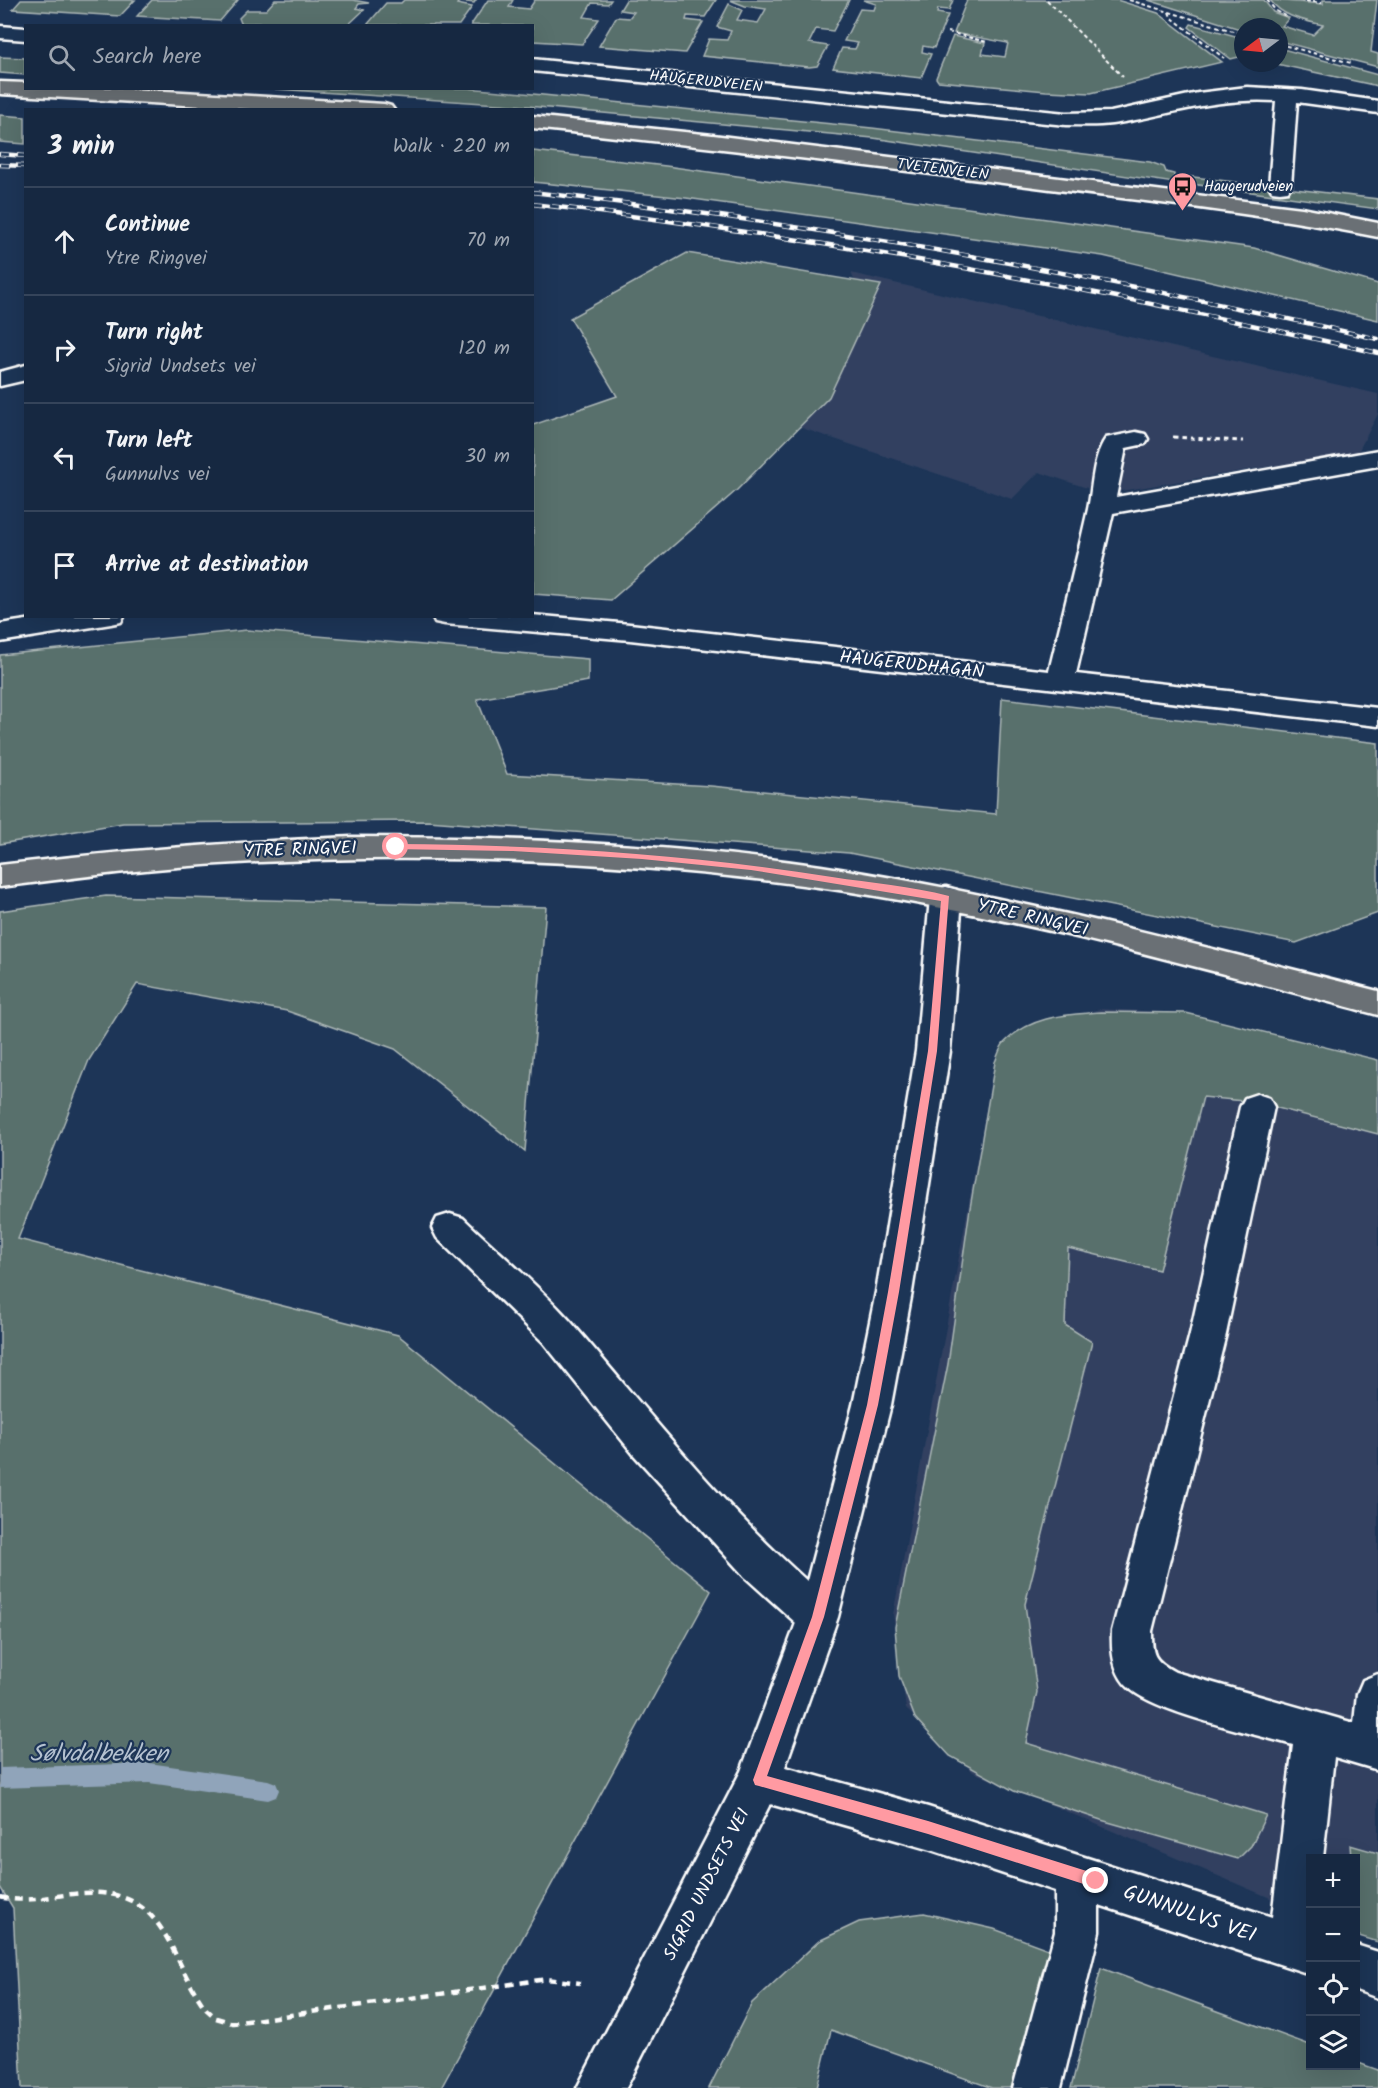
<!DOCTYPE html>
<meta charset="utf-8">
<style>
body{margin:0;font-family:Kalam,sans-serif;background:#1f3048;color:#f1f3f6}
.controls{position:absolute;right:18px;bottom:18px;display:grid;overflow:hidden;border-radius:0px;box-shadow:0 6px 24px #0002}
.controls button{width:54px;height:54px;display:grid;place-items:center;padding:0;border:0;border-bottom:2px solid #35445a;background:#162841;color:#f1f3f6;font:30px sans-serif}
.compass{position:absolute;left:1234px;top:18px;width:54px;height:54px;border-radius:50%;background:#162841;box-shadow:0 6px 24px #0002;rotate:254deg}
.stop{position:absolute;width:18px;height:18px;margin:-14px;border:4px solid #ff9aa2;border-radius:50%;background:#fff}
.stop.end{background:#ff9aa2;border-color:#fff;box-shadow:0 2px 6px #0008}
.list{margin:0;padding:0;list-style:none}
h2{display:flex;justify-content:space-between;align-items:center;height:78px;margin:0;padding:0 24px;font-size:26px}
h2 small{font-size:20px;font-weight:400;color:#9ea6b1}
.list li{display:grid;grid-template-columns:39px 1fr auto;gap:18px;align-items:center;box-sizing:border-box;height:108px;padding:0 24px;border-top:2px solid #35445a}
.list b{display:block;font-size:22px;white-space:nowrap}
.list p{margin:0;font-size:20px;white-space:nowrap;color:#9ea6b1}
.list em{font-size:20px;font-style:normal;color:#9ea6b1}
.icon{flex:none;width:33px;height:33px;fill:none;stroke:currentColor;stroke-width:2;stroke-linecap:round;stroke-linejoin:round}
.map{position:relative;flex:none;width:1378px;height:2088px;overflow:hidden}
.search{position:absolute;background:#162841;box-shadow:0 6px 24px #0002;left:24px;top:24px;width:510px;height:66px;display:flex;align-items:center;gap:15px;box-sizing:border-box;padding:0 21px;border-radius:0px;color:#9ea6b1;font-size:22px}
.panel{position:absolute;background:#162841;box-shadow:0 6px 24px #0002;left:24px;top:108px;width:510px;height:510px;border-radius:0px}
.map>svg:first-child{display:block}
</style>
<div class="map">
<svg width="1378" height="2088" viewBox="0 0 1378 2088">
<rect width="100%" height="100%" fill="#1d3557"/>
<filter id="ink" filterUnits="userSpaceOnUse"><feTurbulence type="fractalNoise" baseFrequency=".0167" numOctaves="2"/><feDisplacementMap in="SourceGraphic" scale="12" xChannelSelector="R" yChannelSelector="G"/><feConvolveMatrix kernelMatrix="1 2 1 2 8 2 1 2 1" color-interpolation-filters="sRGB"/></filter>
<g filter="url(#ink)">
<g fill="#304061">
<path d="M 851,273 L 1378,394 L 1378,414 L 1358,452 L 1115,492 L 1090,489 L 1039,472 L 1012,499 L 787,423 L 857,286 Z"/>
<path d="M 1100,1009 L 1186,1013 L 1378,1060 L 1378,1942 L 1356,1935 L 1356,1858 L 1310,1858 L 1310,1915 L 973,1772 L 906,1709 L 893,1615 L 994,1067 L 1021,1030 Z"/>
</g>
<g fill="#586f6c" stroke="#acb7b6" stroke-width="1.5">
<path d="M 21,0 L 135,0 L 120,16 L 13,9 Z"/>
<path d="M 152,0 L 238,0 L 220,21 L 137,16 Z"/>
<path d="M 275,0 L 353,0 L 369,3 L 359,4 L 356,8 L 364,10 L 348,25 L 241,23 L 239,18 L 247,10 L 266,10 Z"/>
<path d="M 404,0 L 476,0 L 474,3 L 459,1 L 457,4 L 472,7 L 459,25 L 367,25 L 386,3 L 401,3 Z"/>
<path d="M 488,0 L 513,0 L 509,7 L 529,9 L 535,0 L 611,0 L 608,4 L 592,3 L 584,17 L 599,19 L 582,44 L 533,41 L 532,26 L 471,25 Z"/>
<path d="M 626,0 L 716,0 L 705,17 L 687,16 L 686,20 L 703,22 L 685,53 L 599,46 L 616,17 L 629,18 L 634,12 L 620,10 Z"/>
<path d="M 730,0 L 849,0 L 833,31 L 816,29 L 809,43 L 828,46 L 817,66 L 809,67 L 702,56 L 709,39 L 727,40 L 731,31 L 717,27 L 729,4 L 742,10 L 737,20 L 758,23 L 766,9 L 745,6 Z"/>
<path d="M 863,0 L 953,0 L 949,10 L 938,9 L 937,13 L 948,15 L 934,48 L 923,46 L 922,52 L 931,54 L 921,78 L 833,68 L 842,48 L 855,49 L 858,43 L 844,41 L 860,9 L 874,10 L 876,4 Z"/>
<path d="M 967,0 L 1117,0 L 1158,13 L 1222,62 L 1091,93 L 1046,91 L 938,81 L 936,78 L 953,36 L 985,43 L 982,54 L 1005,57 L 1008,43 L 954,33 Z"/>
<path d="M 1148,0 L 1264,0 L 1273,12 L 1289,18 L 1282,26 L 1313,35 L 1323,25 C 1302,20 1283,17 1270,0 L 1323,4 L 1323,0 L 1377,0 L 1371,52 L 1378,54 L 1378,67 L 1279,41 L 1279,27 L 1243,27 L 1243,30 Z"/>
<path d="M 1191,24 L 1243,38 L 1243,56 L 1231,59 L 1189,27 Z"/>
<path d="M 1279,48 L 1378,75 L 1378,86 L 1272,63 L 1279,63 Z"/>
<path d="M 0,57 L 25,58 L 25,75 L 0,73 Z"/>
<path d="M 275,89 L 466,88 L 523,93 L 872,128 L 1150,162 L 1164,167 L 1166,172 L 1174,174 L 1174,183 L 873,138 L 527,106 Z"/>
<path d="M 0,115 L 25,117 L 25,144 L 0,142 Z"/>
<path d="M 533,151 L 666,166 L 1254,248 L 1378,284 L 1378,320 L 1103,256 L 686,198 L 533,182 Z"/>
<path d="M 1185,176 L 1378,199 L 1378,209 L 1184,183 Z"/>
<path d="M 687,253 L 881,285 L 829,397 L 737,490 L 611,600 L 533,594 L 533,425 L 617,396 L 570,318 Z"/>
<path d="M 247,630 L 588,659 L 588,681 L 477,699 L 507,774 L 711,786 L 996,814 L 1002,698 L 1378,743 L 1378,913 L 1296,943 L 849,853 L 428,821 L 123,823 L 0,844 L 0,655 Z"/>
<path d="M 106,896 L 546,907 L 525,1151 L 395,1049 L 287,1011 L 137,984 L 89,1060 L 18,1239 L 398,1335 L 711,1591 L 441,2088 L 22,2088 L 13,1908 L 0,1887 L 0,911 Z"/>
<path d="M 1101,1012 L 1186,1013 L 1378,1060 L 1378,1134 L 1254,1102 L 1203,1097 L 1159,1270 L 1068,1248 L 1065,1325 L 1092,1342 L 1025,1604 L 1037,1692 L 1026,1743 L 1266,1815 L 1251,1846 L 1238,1859 L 1101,1820 L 1014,1791 L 950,1756 L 915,1718 L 899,1676 L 895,1627 L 948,1364 L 970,1208 L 995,1062 C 998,1056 1000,1046 1005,1042 C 1032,1015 1067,1015 1101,1012 Z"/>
<path d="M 1350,1845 L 1378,1853 L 1378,1942 L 1356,1935 L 1356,1858 L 1351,1858 Z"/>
<path d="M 924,1913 L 994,1929 L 1056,1952 L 1017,2088 L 992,2088 L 831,2030 L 817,2088 L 709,2088 L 752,2003 L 819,1941 L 859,1922 Z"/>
<path d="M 1101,1968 L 1310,2045 L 1310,2066 L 1356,2066 L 1356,2062 L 1378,2070 L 1378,2088 L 1071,2088 Z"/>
</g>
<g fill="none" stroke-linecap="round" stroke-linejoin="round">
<path fill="#90a4ba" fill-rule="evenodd" d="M 149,1763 L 268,1780 L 276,1783 L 279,1790 L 276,1797 L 268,1800 L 149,1783 L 0,1788 L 0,1768 Z"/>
<defs>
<g id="minor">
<path d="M 0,26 L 26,28 L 26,40 L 0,38 Z"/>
<path d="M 532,59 L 1066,113 L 1111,112 L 1198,93 L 1247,87 L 1302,90 L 1378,101 L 1378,113 L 1297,102 L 1291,186 L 1288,191 L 1280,192 L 1272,191 L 1269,186 L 1276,101 C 1215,97 1171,115 1112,124 C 1097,126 1081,125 1066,125 L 532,71 Z"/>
<path d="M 26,365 L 26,380 L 0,386 L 0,372 Z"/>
<path d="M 1136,432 L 1145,434 L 1148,439 L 1145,444 L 1126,448 L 1116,497 L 1378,450 L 1378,466 L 1113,513 L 1076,674 L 1378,708 L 1378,726 L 630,640 L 445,624 L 435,622 L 432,616 L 532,615 L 630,624 L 1049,671 C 1062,617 1076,563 1088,509 C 1093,486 1092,458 1106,438 Z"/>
<path d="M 53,616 L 124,616 L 121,622 L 111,624 L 0,642 L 0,624 Z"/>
<path d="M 946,887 L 957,890 L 962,898 L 950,1051 L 912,1292 L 891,1405 L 838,1617 L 785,1767 L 928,1807 L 1272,1917 L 1293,1745 C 1255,1734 1153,1712 1128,1687 C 1113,1673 1111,1650 1112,1631 L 1190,1334 L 1240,1107 L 1245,1098 L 1257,1094 L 1269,1098 L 1274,1107 L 1226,1334 L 1152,1631 C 1152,1655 1153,1660 1175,1672 L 1354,1723 L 1357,1694 L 1363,1680 L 1378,1674 L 1378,1770 L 1334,1757 L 1323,1858 L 1310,1858 L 1310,1974 L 1099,1905 L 1099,1932 L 1061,2088 L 1013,2088 L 1055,1932 L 1055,1891 L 928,1849 L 770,1804 L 626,2088 L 577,2088 L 741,1771 L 796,1623 L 745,1577 L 634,1455 L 543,1342 L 437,1238 L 432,1228 L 437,1218 L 450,1214 L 463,1218 C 498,1252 538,1285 571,1322 C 648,1411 719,1503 807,1581 L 853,1405 L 876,1292 L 916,1051 L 930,898 L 935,890 Z"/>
<path d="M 1356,1945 L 1378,1952 L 1378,1998 L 1356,1990 Z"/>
</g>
<g id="major">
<path d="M 0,82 L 26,83 L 26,88 L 115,88 L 384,104 L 391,106 L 394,110 L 269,110 L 0,94 Z"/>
<path d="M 532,116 L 713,135 L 1302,208 L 1378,223 L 1378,237 C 1270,215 1160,203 1050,189 C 878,167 705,146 532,128 Z"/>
<path d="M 351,837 C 508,837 665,843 821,866 C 1010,895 1193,944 1378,991 L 1378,1015 C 1193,966 1008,914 818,887 C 625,860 431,853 237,863 C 158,867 79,877 0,887 L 0,865 C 117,851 233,842 351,837 Z"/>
</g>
</defs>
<use href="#minor" stroke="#fff" stroke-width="5"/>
<use href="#major" stroke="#fff" stroke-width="5"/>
<g stroke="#fff" stroke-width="2" stroke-dasharray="4 3" stroke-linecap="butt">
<path d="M 1047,0 L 1123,77"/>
<path d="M 1129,0 L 1243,34"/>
<path d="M 1267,0 L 1276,11 L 1288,17"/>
<path d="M 1299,0 L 1322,3"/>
<path d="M 1169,12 L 1171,17 L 1224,58"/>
<path d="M 948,32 L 987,42"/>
<path d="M 1279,44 L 1351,63"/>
</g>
<path stroke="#fff" stroke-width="3" stroke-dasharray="4.5 4" stroke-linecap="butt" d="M 1173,437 L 1243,441"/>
<path stroke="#fff" stroke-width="4.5" stroke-dasharray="8 6" stroke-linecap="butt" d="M 0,1897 C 28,1904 54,1895 82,1893 C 168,1887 167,1957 206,2009 L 216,2018 L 233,2023 L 547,1979 L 580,1983"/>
<use href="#minor" fill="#1d3557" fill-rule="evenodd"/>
<use href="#major" fill="#6a7074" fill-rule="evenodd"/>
<defs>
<g id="rail">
<path d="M 0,154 L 26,156"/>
<path d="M 0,165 L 26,166"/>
<path d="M 532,192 C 817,224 1098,275 1378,339"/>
<path d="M 532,204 C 817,236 1098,289 1378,353"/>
</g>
</defs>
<use href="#rail" stroke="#fff" stroke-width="4.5"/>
<use href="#rail" stroke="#1d3557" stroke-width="3" stroke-dasharray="9" stroke-linecap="butt"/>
</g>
</g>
<path fill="#ff9aa2" d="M 396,844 C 543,845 687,854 832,877 C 871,883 911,886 949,896 L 937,1051 L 899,1292 L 878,1405 L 824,1617 L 767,1776 L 928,1821 L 1096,1874 L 1101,1876 L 1103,1881 L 1101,1886 L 1096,1888 L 928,1834 L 759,1786 L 755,1785 L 753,1780 L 812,1617 L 867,1405 L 888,1292 L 928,1051 L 941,901 L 751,870 L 642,859 L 513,851 L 393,849 L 392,847 Z"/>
<defs>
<symbol id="bus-pin" viewBox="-11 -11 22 30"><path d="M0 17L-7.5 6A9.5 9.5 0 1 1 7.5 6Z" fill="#ff9aa2" stroke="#1d3557"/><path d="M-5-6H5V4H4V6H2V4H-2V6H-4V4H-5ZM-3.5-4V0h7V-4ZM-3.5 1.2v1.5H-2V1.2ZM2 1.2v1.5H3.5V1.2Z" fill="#111"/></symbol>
</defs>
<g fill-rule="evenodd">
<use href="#bus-pin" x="1166" y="170" width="33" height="45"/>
</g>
<g text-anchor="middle" stroke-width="4.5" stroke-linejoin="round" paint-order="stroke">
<g font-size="15" fill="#fff" stroke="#1d3557">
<text transform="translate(706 81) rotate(6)" y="5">HAUGERUDVEIEN</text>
<text transform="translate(943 169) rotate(7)" y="5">TVETENVEIEN</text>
</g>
<g font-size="15" fill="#fff" stroke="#1d3557" text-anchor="start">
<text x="1204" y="191">Haugerudveien</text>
</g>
<g font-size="18" fill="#fff" stroke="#1d3557">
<text transform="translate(912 664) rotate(6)" y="6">HAUGERUDHAGAN</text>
<text transform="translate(300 849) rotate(-2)" y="6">YTRE RINGVEI</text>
<text transform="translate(1033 917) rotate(13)" y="6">YTRE RINGVEI</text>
<text transform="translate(706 1884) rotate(-63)" y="6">SIGRID UNDSETS VEI</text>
</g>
<g font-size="21" fill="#fff" stroke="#1d3557">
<text transform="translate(1190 1913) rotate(19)" y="7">GUNNULVS VEI</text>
</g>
<g font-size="24" font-style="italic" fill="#b5c2d1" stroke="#1d3557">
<text x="99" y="1761">Sølvdalbekken</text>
</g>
</g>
</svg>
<div class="controls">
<button>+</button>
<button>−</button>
<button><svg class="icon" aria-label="locate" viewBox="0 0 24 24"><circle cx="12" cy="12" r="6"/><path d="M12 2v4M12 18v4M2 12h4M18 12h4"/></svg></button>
<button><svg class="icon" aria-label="layers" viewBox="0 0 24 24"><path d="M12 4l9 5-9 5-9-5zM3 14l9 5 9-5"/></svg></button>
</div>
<svg class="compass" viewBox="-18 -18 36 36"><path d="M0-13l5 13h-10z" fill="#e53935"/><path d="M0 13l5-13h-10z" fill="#9ea6b1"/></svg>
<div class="stop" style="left:396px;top:847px"></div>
<div class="stop end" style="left:1096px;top:1881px"></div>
<div class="search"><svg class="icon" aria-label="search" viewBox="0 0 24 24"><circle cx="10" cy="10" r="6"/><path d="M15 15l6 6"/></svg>Search here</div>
<section class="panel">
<h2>3 min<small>Walk · 220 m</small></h2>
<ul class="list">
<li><svg class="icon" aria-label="ahead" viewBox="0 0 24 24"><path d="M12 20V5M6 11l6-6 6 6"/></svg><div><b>Continue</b><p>Ytre Ringvei</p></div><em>70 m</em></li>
<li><svg class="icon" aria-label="right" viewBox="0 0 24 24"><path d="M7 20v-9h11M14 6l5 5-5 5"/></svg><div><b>Turn right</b><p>Sigrid Undsets vei</p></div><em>120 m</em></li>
<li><svg class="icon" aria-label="left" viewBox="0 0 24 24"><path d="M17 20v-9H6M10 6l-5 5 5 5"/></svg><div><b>Turn left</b><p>Gunnulvs vei</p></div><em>30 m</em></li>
<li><svg class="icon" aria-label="arrive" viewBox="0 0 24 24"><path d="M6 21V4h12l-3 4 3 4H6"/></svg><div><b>Arrive at destination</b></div></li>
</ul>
</section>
</div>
